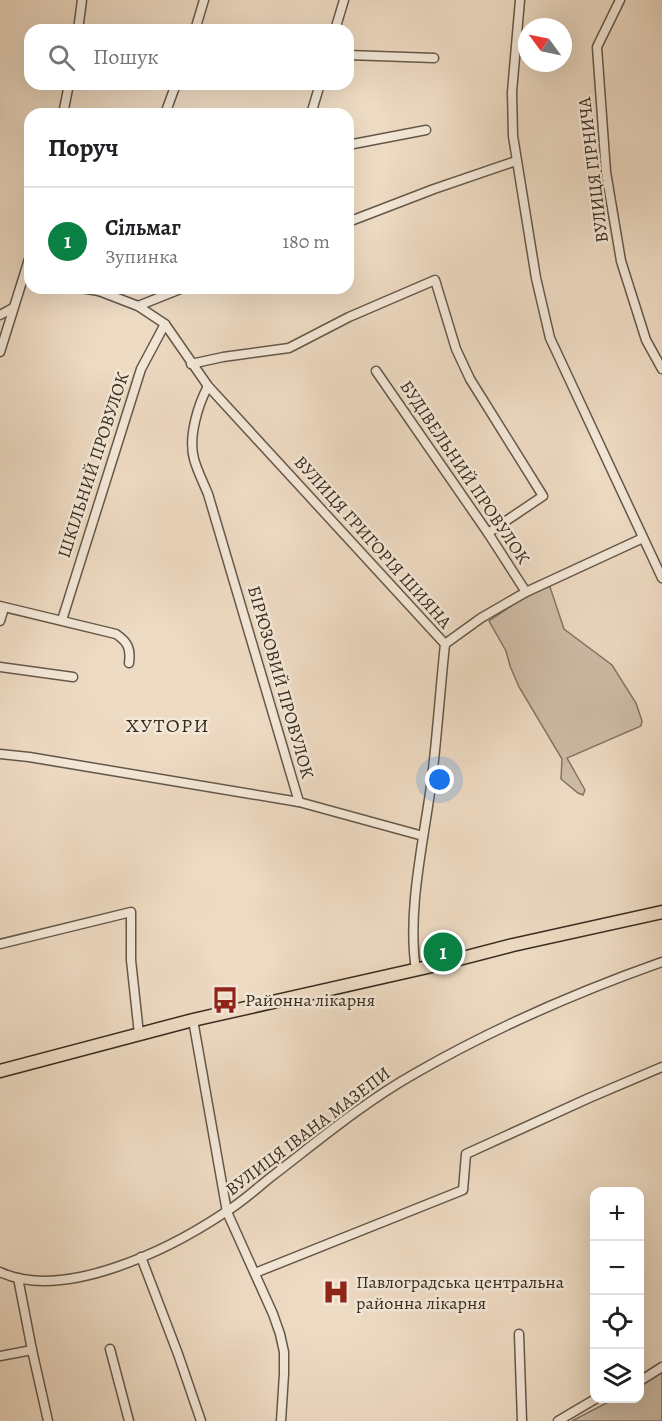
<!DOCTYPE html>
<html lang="uk">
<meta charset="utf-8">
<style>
body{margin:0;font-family:Alegreya,serif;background:#f2f2f2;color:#202124}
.controls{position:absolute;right:18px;bottom:18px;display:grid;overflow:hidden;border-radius:12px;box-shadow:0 6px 24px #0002}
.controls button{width:54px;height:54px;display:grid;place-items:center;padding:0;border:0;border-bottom:2px solid #e0e0e0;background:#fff;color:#202124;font:30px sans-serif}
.compass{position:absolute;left:518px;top:18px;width:54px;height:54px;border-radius:50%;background:#fff;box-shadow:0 6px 24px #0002;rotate:303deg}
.you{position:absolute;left:440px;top:780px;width:21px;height:21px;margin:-15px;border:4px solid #fff;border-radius:50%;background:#1a73e8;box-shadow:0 0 0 9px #1a73e833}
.badge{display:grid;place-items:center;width:39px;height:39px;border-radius:50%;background:#0b8043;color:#fff;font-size:20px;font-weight:700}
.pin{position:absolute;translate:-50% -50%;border:3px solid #fff;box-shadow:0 2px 6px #0006}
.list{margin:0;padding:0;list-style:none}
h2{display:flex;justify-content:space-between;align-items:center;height:78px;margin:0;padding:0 24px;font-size:26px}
h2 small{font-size:20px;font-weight:400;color:#757577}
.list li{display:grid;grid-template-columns:39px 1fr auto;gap:18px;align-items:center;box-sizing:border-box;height:108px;padding:0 24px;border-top:2px solid #e0e0e0}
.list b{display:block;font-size:22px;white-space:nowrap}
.list p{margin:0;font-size:20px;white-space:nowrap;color:#757577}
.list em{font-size:20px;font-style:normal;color:#757577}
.icon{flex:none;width:33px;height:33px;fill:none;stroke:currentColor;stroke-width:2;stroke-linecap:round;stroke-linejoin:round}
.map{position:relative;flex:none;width:662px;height:1421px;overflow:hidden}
.search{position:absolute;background:#fff;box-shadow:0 6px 24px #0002;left:24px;top:24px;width:330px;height:66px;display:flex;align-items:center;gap:15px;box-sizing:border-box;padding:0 21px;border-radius:18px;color:#757577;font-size:22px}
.panel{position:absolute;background:#fff;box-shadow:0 6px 24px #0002;left:24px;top:108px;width:330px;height:186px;border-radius:18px}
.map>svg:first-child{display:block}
</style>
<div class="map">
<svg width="662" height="1421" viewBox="0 0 662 1421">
<rect width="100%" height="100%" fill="#eedbc3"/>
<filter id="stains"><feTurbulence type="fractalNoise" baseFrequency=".00333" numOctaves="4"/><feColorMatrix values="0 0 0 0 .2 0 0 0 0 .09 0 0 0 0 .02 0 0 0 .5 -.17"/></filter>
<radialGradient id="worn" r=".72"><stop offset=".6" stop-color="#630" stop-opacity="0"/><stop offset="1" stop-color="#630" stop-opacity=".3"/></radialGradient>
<g fill="#cfbda7" stroke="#837464" stroke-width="1.5">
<path d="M 548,586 L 550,587 L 564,629 L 612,665 L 636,703 L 642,721 L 641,726 L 567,758 L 585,790 L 583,795 L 578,793 L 561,779 L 562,759 L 519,687 L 510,666 L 506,651 L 489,621 L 526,596 Z"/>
<path d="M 662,1373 L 662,1421 L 572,1421 L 614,1399 L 640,1398 L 640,1385 Z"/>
</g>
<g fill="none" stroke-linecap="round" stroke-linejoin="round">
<defs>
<g id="minor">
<path d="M 520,0 L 512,92 L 513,136 L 536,278 L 550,338 L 662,578"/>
<path d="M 620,0 L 597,47 L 606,172 L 621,261 L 646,340 L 662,369"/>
<path d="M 78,30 L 82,0"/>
<path d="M 195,30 L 204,0"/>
<path d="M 335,30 L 344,0"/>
<path d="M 348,55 L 434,58"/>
<path d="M 63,114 L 69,84"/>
<path d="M 165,114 L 176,84"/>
<path d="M 311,114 L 320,84"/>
<path d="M 348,145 L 426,130"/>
<path d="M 348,222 L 434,189 L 516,161"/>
<path d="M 81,288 L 99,291"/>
<path d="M 100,288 L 99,291 L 138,306 L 165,324 L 208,386 L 445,644 C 440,691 437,739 431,786 C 423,844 407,912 416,970"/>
<path d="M 138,306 L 183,288"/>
<path d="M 0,315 L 13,308"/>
<path d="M 0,352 L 30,256"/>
<path d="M 191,364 L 223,357 L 289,348 L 349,317 L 435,280 L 456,349 L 470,379 L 543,496 L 488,533"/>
<path d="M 376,371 L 488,533 L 526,592"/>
<path d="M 0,606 L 116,634 C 128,642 131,649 129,663"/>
<path d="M 62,620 L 141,369 L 165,324"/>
<path d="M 0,621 L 4,608"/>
<path d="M 445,644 L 481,618 L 526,592 L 643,538"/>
<path d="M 0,667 L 73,677"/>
<path d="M 0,754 L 29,757 L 299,802 L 208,494 C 203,482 197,470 194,459 C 188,437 198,405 208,386"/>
<path d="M 299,802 L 423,836"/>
<path d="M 0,944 L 131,912 L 131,960 L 139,1034"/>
<path d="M 193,1020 L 227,1212 L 273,1314 L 280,1334 L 284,1352 L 284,1374 L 281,1421"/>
<path d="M 141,1257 L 178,1354 L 201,1421"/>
<path d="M 0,1272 C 64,1302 170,1249 224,1213 C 241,1203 256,1189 271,1177 C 318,1141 363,1103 414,1074 C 492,1029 577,992 662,962"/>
<path d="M 255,1273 L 463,1190 L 466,1154 L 589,1098 L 662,1067"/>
<path d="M 18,1278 L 32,1350 L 48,1421"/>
<path d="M 519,1334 L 522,1421"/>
<path d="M 110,1349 L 129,1421"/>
<path d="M 0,1356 L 32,1350"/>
<path d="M 640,1381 L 662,1367"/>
<path d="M 558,1421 L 597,1398"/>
</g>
<path id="highway" d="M 0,1071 L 193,1020 L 432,966 L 513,945 L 662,912"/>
</defs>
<use href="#minor" stroke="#655849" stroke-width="11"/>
<use href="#highway" stroke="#372c20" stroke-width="15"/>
<use href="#minor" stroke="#f4e8d8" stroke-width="8"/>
<use href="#highway" stroke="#eedbc3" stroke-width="12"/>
</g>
<defs>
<symbol id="bus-bare" viewBox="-9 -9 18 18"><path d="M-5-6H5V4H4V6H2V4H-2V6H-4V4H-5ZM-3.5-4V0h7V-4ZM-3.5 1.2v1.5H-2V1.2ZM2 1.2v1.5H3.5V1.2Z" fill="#8f2418" stroke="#f4e8d8" stroke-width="2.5" paint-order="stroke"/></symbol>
<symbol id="hospital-bare" viewBox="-9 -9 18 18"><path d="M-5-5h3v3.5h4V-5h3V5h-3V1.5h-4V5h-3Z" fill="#8f2418" stroke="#f4e8d8" stroke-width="2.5" paint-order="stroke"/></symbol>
</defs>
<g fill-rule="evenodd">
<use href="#bus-bare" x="206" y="981" width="38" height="38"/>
<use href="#hospital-bare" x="317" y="1273" width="38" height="38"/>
</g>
<g text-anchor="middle" stroke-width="5" stroke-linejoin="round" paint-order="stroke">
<g font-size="18" fill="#372c20" stroke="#f4e8d8">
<text transform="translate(593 170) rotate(-97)" y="6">ВУЛИЦЯ ГІРНИЧА</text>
<text transform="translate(93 465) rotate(-72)" y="6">ШКІЛЬНИЙ ПРОВУЛОК</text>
<text transform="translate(465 472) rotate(56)" y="6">БУДІВЕЛЬНИЙ ПРОВУЛОК</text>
<text transform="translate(373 542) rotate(48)" y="6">ВУЛИЦЯ ГРИГОРІЯ ШИЯНА</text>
<text transform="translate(281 682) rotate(74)" y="6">БІРЮЗОВИЙ ПРОВУЛОК</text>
<text transform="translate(308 1131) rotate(-37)" y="6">ВУЛИЦЯ ІВАНА МАЗЕПИ</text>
</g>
<g font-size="18" fill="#372c20" stroke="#f4e8d8" text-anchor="start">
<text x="245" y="1006">Районна лікарня</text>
<text x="356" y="1288">Павлоградська центральна<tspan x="356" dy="21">районна лікарня</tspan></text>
</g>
<g font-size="20" letter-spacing="1.5" fill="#372c20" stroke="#f4e8d8">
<text x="168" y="732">ХУТОРИ</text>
</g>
</g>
<rect width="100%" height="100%" filter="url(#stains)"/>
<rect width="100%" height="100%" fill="url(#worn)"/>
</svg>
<div class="controls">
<button>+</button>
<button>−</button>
<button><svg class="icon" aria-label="locate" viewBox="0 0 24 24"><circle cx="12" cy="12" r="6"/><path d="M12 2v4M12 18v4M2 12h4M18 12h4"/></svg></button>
<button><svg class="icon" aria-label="layers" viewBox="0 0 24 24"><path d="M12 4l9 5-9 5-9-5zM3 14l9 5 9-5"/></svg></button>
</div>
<svg class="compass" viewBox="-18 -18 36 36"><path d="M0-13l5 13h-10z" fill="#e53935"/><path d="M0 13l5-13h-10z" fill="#757577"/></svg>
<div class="you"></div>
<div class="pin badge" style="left:443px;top:952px">1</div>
<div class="search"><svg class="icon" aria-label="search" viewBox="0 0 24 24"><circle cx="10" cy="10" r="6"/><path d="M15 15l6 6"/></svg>Пошук</div>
<section class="panel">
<h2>Поруч<small></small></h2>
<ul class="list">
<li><span class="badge">1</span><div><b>Сільмаг</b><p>Зупинка</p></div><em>180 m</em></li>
</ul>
</section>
</div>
